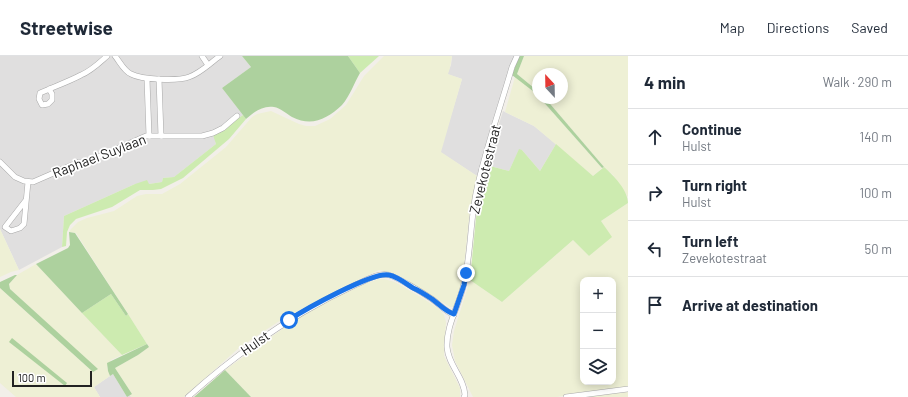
<!DOCTYPE html>
<meta charset="utf-8">
<style>
body{margin:0;font-family:Barlow,sans-serif;background:#f2f2f3;color:#1f2937}
.controls{position:absolute;right:12px;bottom:12px;display:grid;overflow:hidden;border-radius:8px;box-shadow:0 2px 10px #0003}
.controls button{width:36px;height:36px;display:grid;place-items:center;padding:0;border:0;border-bottom:1px solid #e0e1e3;background:#fff;color:#1f2937;font:20px sans-serif}
.compass{position:absolute;left:532px;top:12px;width:36px;height:36px;border-radius:50%;background:#fff;box-shadow:0 2px 10px #0003;rotate:338deg}
.scale{position:absolute;left:12px;bottom:10px;width:80px;box-sizing:border-box;padding-left:4px;border:2px solid #222;border-top:0;font-size:11px;line-height:14px;white-space:nowrap;color:#222;-webkit-text-stroke:3px #fff;paint-order:stroke}
.stop{position:absolute;width:12px;height:12px;margin:-9px;border:3px solid #1a73e8;border-radius:50%;background:#fff}
.stop.end{background:#1a73e8;border-color:#fff;box-shadow:0 1px 4px #0008}
.list{margin:0;padding:0;list-style:none}
h2{display:flex;justify-content:space-between;align-items:center;height:52px;margin:0;padding:0 16px;font-size:17px}
h2 small{font-size:13px;font-weight:400;color:#747a83}
.list li{display:grid;grid-template-columns:26px 1fr auto;gap:12px;align-items:center;box-sizing:border-box;height:56px;padding:0 16px;border-top:1px solid #e0e1e3}
.list b{display:block;font-size:15px;white-space:nowrap}
.list p{margin:0;font-size:13px;white-space:nowrap;color:#747a83}
.list em{font-size:13px;font-style:normal;color:#747a83}
.icon{flex:none;width:22px;height:22px;fill:none;stroke:currentColor;stroke-width:2;stroke-linecap:round;stroke-linejoin:round}
.map{position:relative;flex:none;width:628px;height:341px;overflow:hidden}
header{display:flex;align-items:center;gap:24px;box-sizing:border-box;height:56px;padding:0 20px;background:#fff;border-bottom:1px solid #e0e1e3}
header strong{font-size:19px}
nav{display:flex;gap:22px;margin-inline-start:auto;font-size:14px}
main{display:flex}
aside{flex:1;background:#fff}
.map>svg:first-child{display:block}
</style>
<header>
<strong>Streetwise</strong>
<nav><a>Map</a><a>Directions</a><a>Saved</a></nav>
</header>
<main>
<div class="map">
<svg width="628" height="341" viewBox="0 0 628 341">
<rect width="100%" height="100%" fill="#f2efe9"/>
<g fill="#e0dfdf">
<path d="M 0,0 L 242,0 L 251,11 L 222,32 L 243,59 L 220,76 L 214,79 L 216,88 L 174,121 L 163,122 L 162,126 L 149,128 L 135,128 L 64,160 L 62,191 L 19,214 L 0,173 Z"/>
<path d="M 452,0 L 515,0 L 477,120 L 440,96 L 462,23 L 447,18 L 451,9 Z"/>
<path d="M 503,55 L 534,70 L 556,88 L 540,115 L 522,94 L 519,94 L 509,115 L 486,109 Z"/>
<path d="M 113,318 L 127,341 L 130,339 L 131,341 L 100,341 L 94,331 Z"/>
</g>
<g fill="#eef0d5" fill-rule="evenodd">
<path d="M 384,0 L 452,0 L 450,12 L 448,18 L 462,23 L 441,96 L 477,120 L 470,154 L 463,220 L 457,247 L 453,251 L 450,251 L 405,223 L 390,216 L 379,214 L 339,233 L 278,266 L 240,291 L 184,341 L 131,341 L 130,339 L 132,338 L 115,312 L 138,299 L 149,291 L 76,177 L 69,176 L 71,173 L 78,166 L 87,162 L 114,155 L 137,140 L 146,138 L 162,138 L 180,128 L 226,91 L 252,61 L 257,58 L 271,55 L 299,68 L 306,70 L 315,70 L 330,63 L 346,49 L 364,20 Z"/>
<path d="M 524,0 L 628,0 L 628,141 L 613,119 L 604,111 L 545,42 L 562,42 L 562,18 L 538,18 L 538,34 L 536,31 L 534,32 L 517,18 Z"/>
<path d="M 515,21 L 535,36 L 538,39 L 538,42 L 540,42 L 602,112 L 593,120 L 534,70 L 505,56 Z"/>
<path d="M 628,147 L 628,332 L 588,336 L 557,341 L 473,341 L 455,305 L 452,289 L 454,275 L 470,224 L 502,246 L 573,184 L 589,200 L 611,181 L 601,165 ZM 583,224 L 613,224 L 613,326 L 583,326 Z"/>
<path d="M 0,173 L 19,214 L 11,216 L 0,221 Z"/>
<path d="M 36,208 L 122,299 L 111,304 L 107,311 L 110,320 L 94,331 L 100,341 L 16,341 L 0,327 L 0,232 L 93,316 L 97,313 L 10,233 L 9,228 L 17,219 Z"/>
<path d="M 379,223 L 384,223 L 395,226 L 424,243 L 439,253 L 444,259 L 446,266 L 444,300 L 460,332 L 460,341 L 251,341 L 225,314 L 299,261 L 333,243 L 367,227 Z"/>
<path d="M 628,336 L 628,341 L 583,341 L 607,338 Z"/>
</g>
<g fill="#cdebb0">
<path d="M 348,0 L 379,0 L 360,17 Z"/>
<path d="M 243,59 L 246,63 L 229,83 L 183,122 L 161,133 L 153,134 L 140,134 L 112,151 L 76,163 L 70,169 L 67,176 L 66,190 L 62,191 L 64,160 L 135,128 L 147,124 L 149,128 L 162,126 L 163,122 L 174,121 L 216,88 L 213,79 L 220,76 Z"/>
<path d="M 556,88 L 593,120 L 604,111 C 613,119 628,134 628,147 L 601,165 L 612,181 L 589,200 L 573,184 L 502,246 L 470,224 L 476,162 L 486,109 L 509,115 L 519,93 L 522,94 L 540,115 Z"/>
<path d="M 111,238 L 126,260 L 128,258 L 147,288 L 122,299 L 82,257 Z"/>
</g>
<g fill="#add19e">
<path d="M 242,0 L 348,0 L 360,17 C 354,27 350,40 342,49 C 327,63 312,71 292,61 C 287,58 280,52 274,51 C 263,49 254,56 246,63 L 222,32 L 251,11 Z"/>
<path d="M 519,0 L 524,0 L 517,18 L 534,32 L 535,31 L 538,34 L 538,39 L 512,19 Z"/>
<path d="M 540,42 L 545,42 L 604,111 L 602,112 Z"/>
<path d="M 69,176 L 75,177 L 128,258 L 126,260 L 111,238 L 82,257 L 36,208 L 68,192 L 70,189 Z"/>
<path d="M 15,219 L 17,219 L 9,228 L 10,233 L 98,313 L 93,316 L 0,232 L 0,226 Z"/>
<path d="M 12,282 L 67,327 L 65,330 L 9,286 Z"/>
<path d="M 147,288 L 149,291 L 138,299 L 115,312 L 132,338 L 127,341 L 113,318 L 110,320 L 108,315 L 107,307 Z"/>
<path d="M 225,314 L 251,341 L 194,341 Z"/>
</g>
<g fill="none" stroke-linecap="round" stroke-linejoin="round">
<defs>
<g id="minor">
<path d="M 115,0 C 120,6 124,15 131,18 C 142,24 178,25 189,21 C 201,17 210,7 220,0"/>
<path d="M 202,0 L 208,9"/>
<path d="M 147,23 L 149,80"/>
<path d="M 159,23 L 161,80"/>
<path d="M 49,33 L 52,38 L 52,44 L 48,48 L 42,49 L 39,43 L 40,37 C 53,31 68,26 81,19 C 91,15 99,7 107,0"/>
<path d="M 0,106 L 15,121 L 24,125 L 33,126 L 79,106 L 87,106 L 146,80 L 202,80 L 213,77 L 223,72 L 237,60"/>
<path d="M 26,144 L 5,171 L 11,175 L 20,172 L 24,168 L 28,126"/>
<path d="M 188,341 C 239,295 293,258 355,229 C 365,225 378,216 389,219 C 399,222 423,237 432,243 C 439,248 446,256 454,259"/>
<path d="M 464,341 L 465,339 C 464,321 448,309 447,291 C 446,269 460,248 464,227 C 471,197 470,167 476,137 C 485,94 500,53 512,11 L 517,0"/>
<path d="M 566,341 L 628,333"/>
</g>
</defs>
<use href="#minor" stroke="#a9a9a9" stroke-width="6"/>
<use href="#minor" stroke="#fff" stroke-width="5"/>
</g>
<g fill="none" stroke-linecap="round" stroke-linejoin="round">
<path stroke="#1a73e8" stroke-width="5" d="M 289,264 C 304,254 373,215 389,219 C 396,220 407,228 413,232 C 420,235 426,239 432,243 C 439,248 446,256 454,258 L 464,229 L 466,217"/>
</g>
<g text-anchor="middle" stroke-width="3.5" stroke-linejoin="round" paint-order="stroke">
<g font-size="14" fill="#222" stroke="#fff">
<text transform="translate(99 100) rotate(-21)" y="5">Raphael Suylaan</text>
<text transform="translate(485 113) rotate(-76)" y="5">Zevekotestraat</text>
<text transform="translate(255 287) rotate(-35)" y="5">Hulst</text>
</g>
</g>
</svg>
<div class="controls">
<button>+</button>
<button>−</button>
<button><svg class="icon" aria-label="layers" viewBox="0 0 24 24"><path d="M12 4l9 5-9 5-9-5zM3 14l9 5 9-5"/></svg></button>
</div>
<svg class="compass" viewBox="-18 -18 36 36"><path d="M0-13l5 13h-10z" fill="#e53935"/><path d="M0 13l5-13h-10z" fill="#747a83"/></svg>
<div class="scale">100 m</div>
<div class="stop" style="left:289px;top:264px"></div>
<div class="stop end" style="left:466px;top:217px"></div>
</div>
<aside>
<h2>4 min<small>Walk · 290 m</small></h2>
<ul class="list">
<li><svg class="icon" aria-label="ahead" viewBox="0 0 24 24"><path d="M12 20V5M6 11l6-6 6 6"/></svg><div><b>Continue</b><p>Hulst</p></div><em>140 m</em></li>
<li><svg class="icon" aria-label="right" viewBox="0 0 24 24"><path d="M7 20v-9h11M14 6l5 5-5 5"/></svg><div><b>Turn right</b><p>Hulst</p></div><em>100 m</em></li>
<li><svg class="icon" aria-label="left" viewBox="0 0 24 24"><path d="M17 20v-9H6M10 6l-5 5 5 5"/></svg><div><b>Turn left</b><p>Zevekotestraat</p></div><em>50 m</em></li>
<li><svg class="icon" aria-label="arrive" viewBox="0 0 24 24"><path d="M6 21V4h12l-3 4 3 4H6"/></svg><div><b>Arrive at destination</b></div></li>
</ul>
</aside>
</main>
